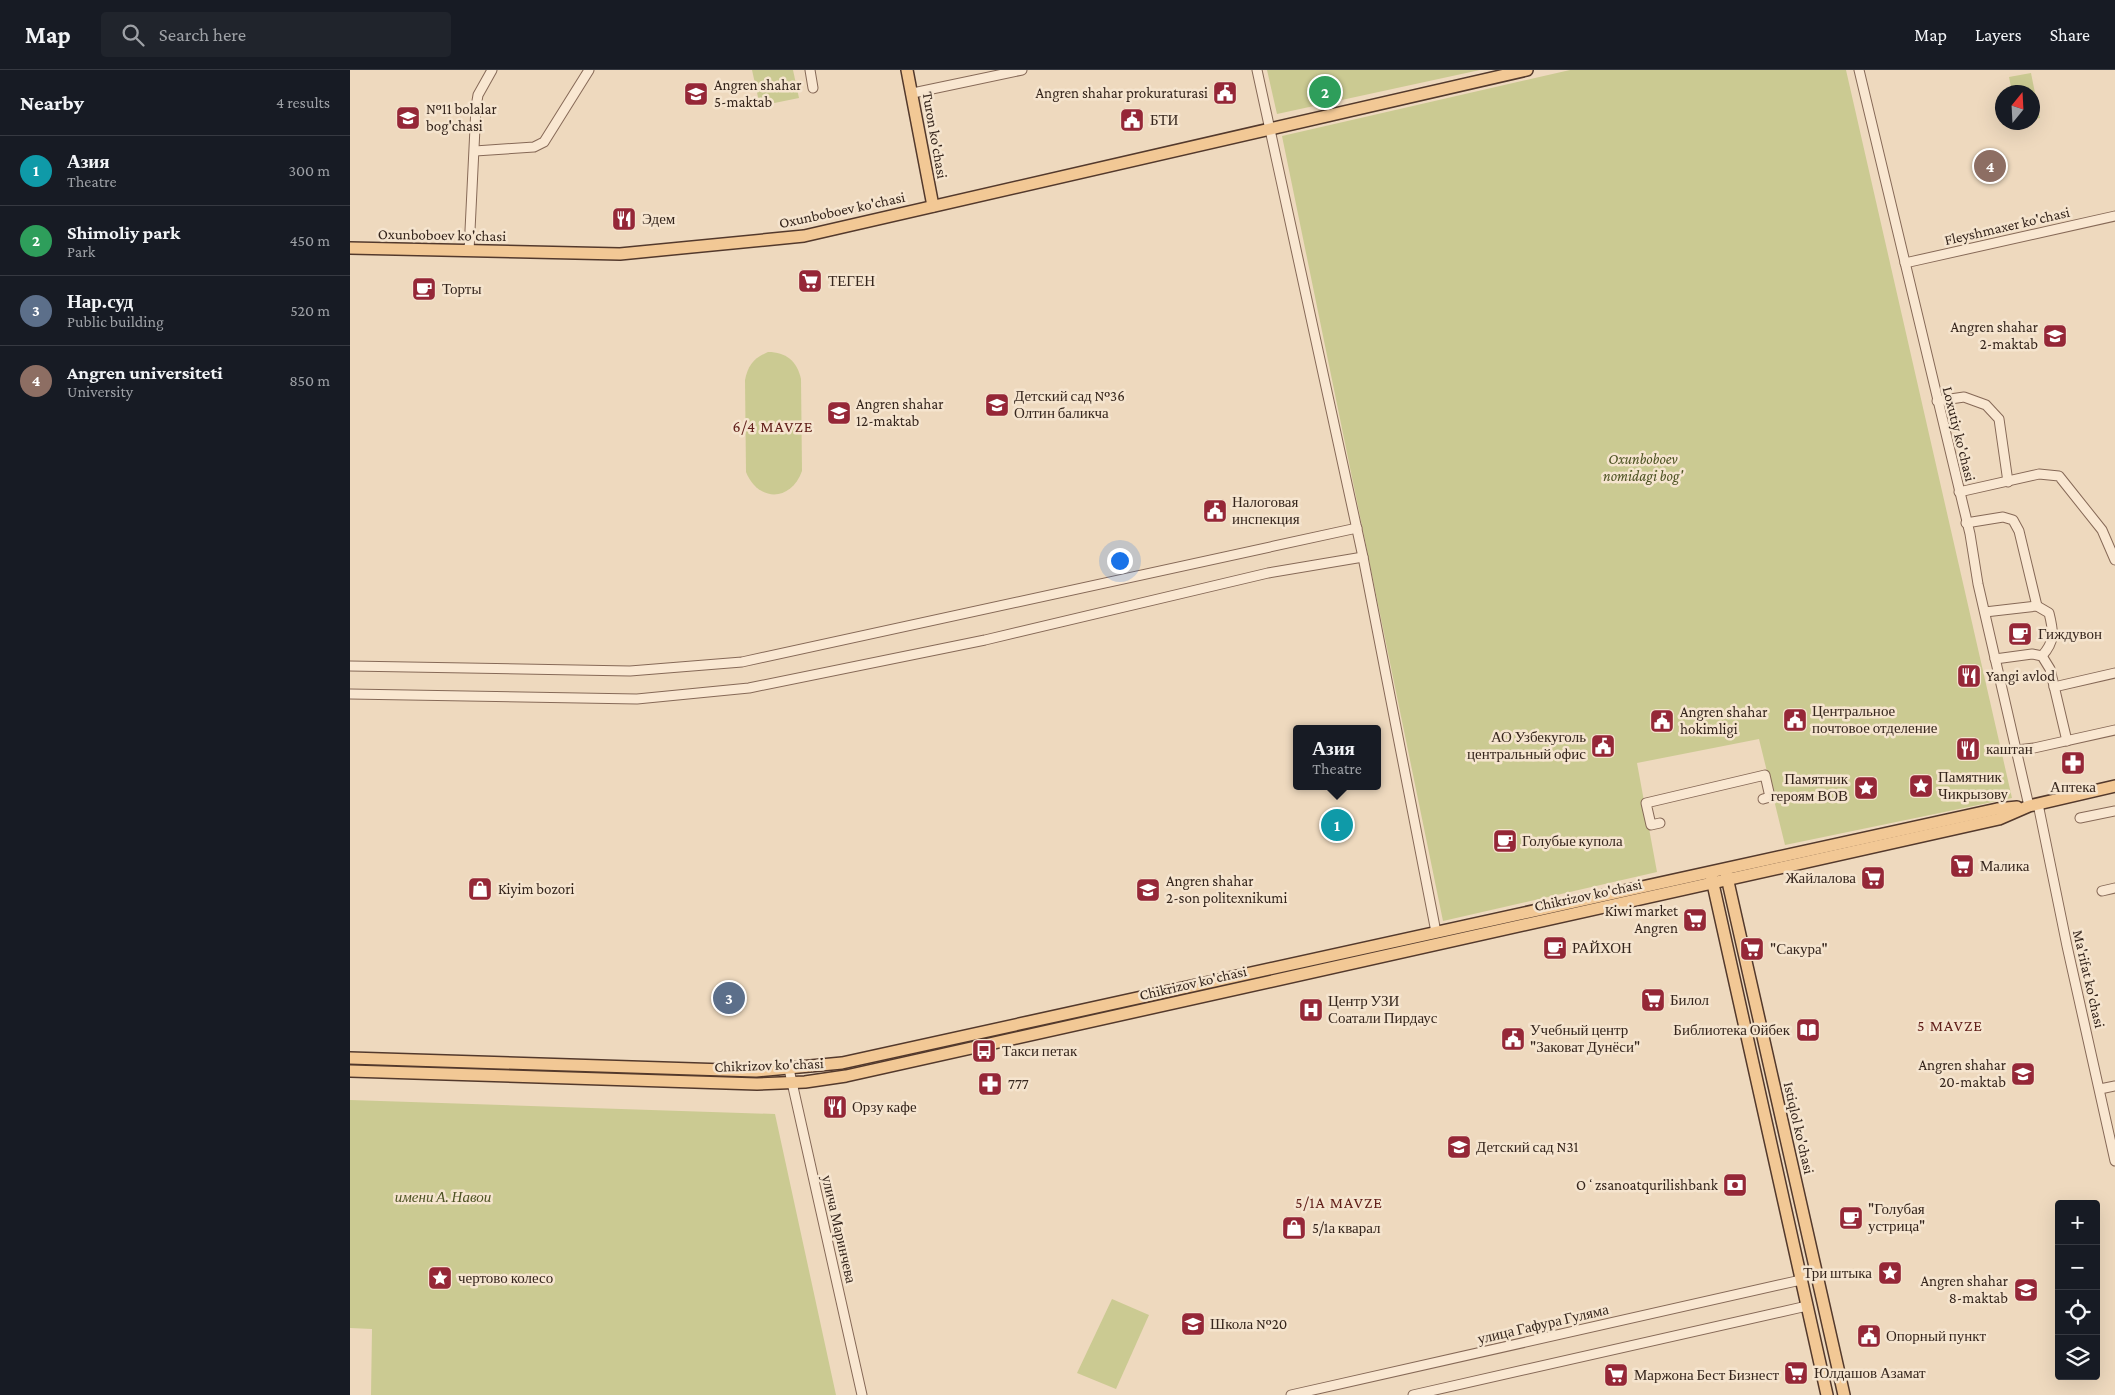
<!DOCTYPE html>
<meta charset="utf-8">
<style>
body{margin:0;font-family:"Crimson Pro",serif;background:#20242c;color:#f1f3f6}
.controls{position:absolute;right:15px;bottom:15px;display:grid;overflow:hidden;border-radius:5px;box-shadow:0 5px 20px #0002}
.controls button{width:45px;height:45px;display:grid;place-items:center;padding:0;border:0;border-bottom:1px solid #363941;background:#171b24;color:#f1f3f6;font:25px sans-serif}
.compass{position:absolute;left:1645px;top:15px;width:45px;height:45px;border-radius:50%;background:#171b24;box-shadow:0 5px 20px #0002;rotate:18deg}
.you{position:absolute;left:769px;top:490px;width:18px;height:18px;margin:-12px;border:4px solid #fff;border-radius:50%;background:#1a73e8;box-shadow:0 0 0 8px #1a73e833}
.badge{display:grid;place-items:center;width:32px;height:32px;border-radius:50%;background:#8c9099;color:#fff;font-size:16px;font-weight:700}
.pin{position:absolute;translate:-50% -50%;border:2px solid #fff;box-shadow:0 1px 5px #0006}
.popup{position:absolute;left:943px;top:655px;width:88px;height:65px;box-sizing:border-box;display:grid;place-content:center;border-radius:5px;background:#171b24;filter:drop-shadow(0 1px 4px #0005);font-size:16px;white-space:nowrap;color:#9ea1a6}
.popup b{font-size:19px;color:#f1f3f6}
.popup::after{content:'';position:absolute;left:50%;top:100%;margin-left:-10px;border:10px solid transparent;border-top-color:#171b24}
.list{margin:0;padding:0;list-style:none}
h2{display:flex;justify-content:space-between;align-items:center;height:65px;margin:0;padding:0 20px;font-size:21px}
h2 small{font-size:16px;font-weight:400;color:#9ea1a6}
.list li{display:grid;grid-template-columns:32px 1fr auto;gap:15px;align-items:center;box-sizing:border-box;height:70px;padding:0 20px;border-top:1px solid #363941}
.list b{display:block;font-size:19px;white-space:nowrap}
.list p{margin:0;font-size:16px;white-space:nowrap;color:#9ea1a6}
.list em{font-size:16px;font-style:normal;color:#9ea1a6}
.icon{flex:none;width:28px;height:28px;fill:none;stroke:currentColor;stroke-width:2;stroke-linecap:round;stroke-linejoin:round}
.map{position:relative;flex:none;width:1765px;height:1325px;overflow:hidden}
header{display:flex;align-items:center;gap:30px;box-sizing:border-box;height:70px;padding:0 25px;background:#171b24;border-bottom:1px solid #363941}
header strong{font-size:24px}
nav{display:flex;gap:28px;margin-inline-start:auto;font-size:18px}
.search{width:350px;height:45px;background:#20242c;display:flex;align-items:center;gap:12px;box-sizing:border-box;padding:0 18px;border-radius:5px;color:#9ea1a6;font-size:19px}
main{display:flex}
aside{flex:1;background:#171b24}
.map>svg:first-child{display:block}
</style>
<header>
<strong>Map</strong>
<div class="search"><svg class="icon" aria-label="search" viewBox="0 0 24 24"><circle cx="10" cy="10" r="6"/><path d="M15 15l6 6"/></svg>Search here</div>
<nav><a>Map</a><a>Layers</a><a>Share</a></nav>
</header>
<main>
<aside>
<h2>Nearby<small>4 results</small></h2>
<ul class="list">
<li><span class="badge" style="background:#0f9aa8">1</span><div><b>Азия</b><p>Theatre</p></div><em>300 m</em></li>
<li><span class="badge" style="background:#2e9e5b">2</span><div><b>Shimoliy park</b><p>Park</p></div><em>450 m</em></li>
<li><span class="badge" style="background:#5c6f8a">3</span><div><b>Нар.суд</b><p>Public building</p></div><em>520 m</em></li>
<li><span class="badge" style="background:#8d6e63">4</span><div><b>Angren universiteti</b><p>University</p></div><em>850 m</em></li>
</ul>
</aside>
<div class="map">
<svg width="1765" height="1325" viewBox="0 0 1765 1325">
<rect width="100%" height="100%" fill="#eed9be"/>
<g fill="#cbca92">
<path d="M 402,0 L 443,0 L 449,28 L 410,36 Z"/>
<path d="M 917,0 L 1130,0 L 927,44 Z"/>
<path d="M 1220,0 L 1496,0 L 1662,728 L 1435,775 L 1409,669 L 1287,693 L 1307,802 L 1093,851 L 932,66 Z"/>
<path d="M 1681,3 L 1690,48 L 1683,49 L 1682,22 L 1662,22 L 1659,7 Z"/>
<path d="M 418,282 C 436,282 447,291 451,309 L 452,401 C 441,432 408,432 396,402 L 395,310 C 398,295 404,288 418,282 Z"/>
<path d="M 0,1030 L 425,1044 L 486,1325 L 21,1325 L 22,1259 L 0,1258 Z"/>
<path d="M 762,1229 L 799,1245 L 766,1319 L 727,1303 Z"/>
</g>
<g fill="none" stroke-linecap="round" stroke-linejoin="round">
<defs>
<g id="minor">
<path d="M 460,0 L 463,18"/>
<path d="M 907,0 L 1013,487 L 1086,862"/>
<path d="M 1509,0 L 1620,464 L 1628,514 L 1679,736"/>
<path d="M 563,23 L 672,0"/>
<path d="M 125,81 L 184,77 L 194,72 L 239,0"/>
<path d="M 119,181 L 126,37 L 128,25 L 142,0"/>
<path d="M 1555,193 L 1765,146"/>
<path d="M 1587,331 L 1614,327 L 1636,335 L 1649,349 L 1658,412"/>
<path d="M 1609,422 L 1689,404 L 1709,406 L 1752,460 L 1765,490"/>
<path d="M 1616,453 L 1653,447 L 1663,450 L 1669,461 L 1687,536"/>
<path d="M 1635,542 L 1687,536 L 1699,543 C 1704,563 1705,571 1692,586"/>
<path d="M 1645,589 L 1682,584 L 1692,586 L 1700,599 L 1717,671"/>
<path d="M 0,596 L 280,601 L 392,592 L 1007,458"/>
<path d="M 1704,617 L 1765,603"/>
<path d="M 0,624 L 287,629 L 399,618 L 635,570 L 918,503 L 1013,487"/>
<path d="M 1667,680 L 1684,678 L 1765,660"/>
<path d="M 1688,734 L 1717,876 L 1765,1091"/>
<path d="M 1730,748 L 1765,741"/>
<path d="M 1310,753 L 1301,755 L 1296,733 L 1415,705 L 1420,727 L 1413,729"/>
<path d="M 1752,821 L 1765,818"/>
<path d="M 439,999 L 512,1325"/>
<path d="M 1750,1019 L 1765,1016"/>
<path d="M 941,1325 L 1451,1210"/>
<path d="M 1063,1325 L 1457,1236"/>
</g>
<g id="major">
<path d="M 557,0 L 583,136"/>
<path d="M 0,178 L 270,184 L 454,166 L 1177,0"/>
<path d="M 1376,803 L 1494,1325"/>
<path d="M 1361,805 L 1477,1325"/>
<path d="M 0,988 L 406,1001 L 492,993 L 1647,739 L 1667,737"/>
<path d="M 0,1001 L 407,1014 L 455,1012 L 496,1006 L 1649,749 L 1679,736 L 1765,716"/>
</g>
</defs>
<use href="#minor" stroke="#866957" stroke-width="11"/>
<use href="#major" stroke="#53392c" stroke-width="14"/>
<use href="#minor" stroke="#f9e7d1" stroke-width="9"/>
<use href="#major" stroke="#f2c895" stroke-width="11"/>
</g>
<defs>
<symbol id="civic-square" viewBox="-11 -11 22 22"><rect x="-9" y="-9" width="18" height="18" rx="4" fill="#952737" stroke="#f5e4ce"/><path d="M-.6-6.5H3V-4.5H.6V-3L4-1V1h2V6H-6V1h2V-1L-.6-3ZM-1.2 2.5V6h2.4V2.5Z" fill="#fff"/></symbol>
<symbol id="school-square" viewBox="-11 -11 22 22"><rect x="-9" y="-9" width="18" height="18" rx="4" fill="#952737" stroke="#f5e4ce"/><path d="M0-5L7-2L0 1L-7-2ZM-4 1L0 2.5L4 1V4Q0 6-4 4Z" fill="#fff"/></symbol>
<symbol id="restaurant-square" viewBox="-11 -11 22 22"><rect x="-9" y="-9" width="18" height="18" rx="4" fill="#952737" stroke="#f5e4ce"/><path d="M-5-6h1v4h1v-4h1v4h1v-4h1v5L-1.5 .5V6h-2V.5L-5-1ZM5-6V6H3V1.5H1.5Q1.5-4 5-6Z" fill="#fff"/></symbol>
<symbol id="supermarket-square" viewBox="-11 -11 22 22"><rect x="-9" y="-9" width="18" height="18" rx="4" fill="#952737" stroke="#f5e4ce"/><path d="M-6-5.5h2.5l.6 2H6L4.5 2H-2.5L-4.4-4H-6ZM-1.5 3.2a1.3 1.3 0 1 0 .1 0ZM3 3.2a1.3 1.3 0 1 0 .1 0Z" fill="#fff"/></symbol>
<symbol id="cafe-square" viewBox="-11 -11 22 22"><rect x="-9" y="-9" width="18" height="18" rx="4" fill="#952737" stroke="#f5e4ce"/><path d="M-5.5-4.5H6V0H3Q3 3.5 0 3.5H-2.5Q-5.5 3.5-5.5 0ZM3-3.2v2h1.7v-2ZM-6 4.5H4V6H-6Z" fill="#fff"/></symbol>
<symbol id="pharmacy-square" viewBox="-11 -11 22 22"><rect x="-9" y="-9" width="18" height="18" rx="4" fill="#952737" stroke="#f5e4ce"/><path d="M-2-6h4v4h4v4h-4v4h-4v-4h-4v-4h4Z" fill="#fff"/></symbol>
<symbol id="sight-square" viewBox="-11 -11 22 22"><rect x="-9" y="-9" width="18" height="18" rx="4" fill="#952737" stroke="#f5e4ce"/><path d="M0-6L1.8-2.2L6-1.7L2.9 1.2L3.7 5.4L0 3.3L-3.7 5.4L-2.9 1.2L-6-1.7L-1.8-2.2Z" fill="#fff"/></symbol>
<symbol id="shop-square" viewBox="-11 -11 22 22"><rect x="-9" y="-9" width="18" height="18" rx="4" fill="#952737" stroke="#f5e4ce"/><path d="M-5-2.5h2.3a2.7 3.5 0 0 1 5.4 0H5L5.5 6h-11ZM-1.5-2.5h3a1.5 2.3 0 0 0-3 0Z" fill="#fff"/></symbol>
<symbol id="university-square" viewBox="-11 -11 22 22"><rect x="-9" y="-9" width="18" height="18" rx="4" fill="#952737" stroke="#f5e4ce"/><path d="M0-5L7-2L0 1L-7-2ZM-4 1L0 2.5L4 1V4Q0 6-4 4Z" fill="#fff"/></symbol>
<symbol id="hospital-square" viewBox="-11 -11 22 22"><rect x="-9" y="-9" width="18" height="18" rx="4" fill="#952737" stroke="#f5e4ce"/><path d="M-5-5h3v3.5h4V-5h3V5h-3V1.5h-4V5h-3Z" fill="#fff"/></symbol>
<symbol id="library-square" viewBox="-11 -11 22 22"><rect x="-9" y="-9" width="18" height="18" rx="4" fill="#952737" stroke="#f5e4ce"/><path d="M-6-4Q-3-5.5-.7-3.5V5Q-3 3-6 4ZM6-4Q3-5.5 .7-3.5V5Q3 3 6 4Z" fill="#fff"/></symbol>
<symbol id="bus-square" viewBox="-11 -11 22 22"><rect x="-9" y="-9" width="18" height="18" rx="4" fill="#952737" stroke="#f5e4ce"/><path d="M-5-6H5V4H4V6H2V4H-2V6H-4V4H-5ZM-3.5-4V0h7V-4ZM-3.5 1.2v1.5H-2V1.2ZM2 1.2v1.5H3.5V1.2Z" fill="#fff"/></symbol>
<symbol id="bank-square" viewBox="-11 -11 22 22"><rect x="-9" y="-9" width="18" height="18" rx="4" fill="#952737" stroke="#f5e4ce"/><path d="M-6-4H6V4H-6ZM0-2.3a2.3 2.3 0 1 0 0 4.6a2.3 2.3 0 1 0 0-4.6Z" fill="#fff"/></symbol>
</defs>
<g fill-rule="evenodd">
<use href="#civic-square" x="861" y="9" width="28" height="28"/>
<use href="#school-square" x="332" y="10" width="28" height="28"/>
<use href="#school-square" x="44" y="34" width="28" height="28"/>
<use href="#civic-square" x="768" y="36" width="28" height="28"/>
<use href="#restaurant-square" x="260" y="135" width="28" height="28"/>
<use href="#supermarket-square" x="446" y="197" width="28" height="28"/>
<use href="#cafe-square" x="60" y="205" width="28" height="28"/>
<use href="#school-square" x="1691" y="252" width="28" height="28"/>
<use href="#school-square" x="633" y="321" width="28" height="28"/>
<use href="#school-square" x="475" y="329" width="28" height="28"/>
<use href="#civic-square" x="851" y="427" width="28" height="28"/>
<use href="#cafe-square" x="1656" y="550" width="28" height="28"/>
<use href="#restaurant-square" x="1605" y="592" width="28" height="28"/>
<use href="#civic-square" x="1431" y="636" width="28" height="28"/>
<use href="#civic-square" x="1298" y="637" width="28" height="28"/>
<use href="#civic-square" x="1239" y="662" width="28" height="28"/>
<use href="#restaurant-square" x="1604" y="665" width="28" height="28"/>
<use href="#pharmacy-square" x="1709" y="679" width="28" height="28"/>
<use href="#sight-square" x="1557" y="702" width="28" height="28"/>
<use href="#sight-square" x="1502" y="704" width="28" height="28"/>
<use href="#cafe-square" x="1141" y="757" width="28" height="28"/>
<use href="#supermarket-square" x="1598" y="782" width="28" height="28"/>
<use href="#supermarket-square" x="1509" y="794" width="28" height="28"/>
<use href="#shop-square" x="116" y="805" width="28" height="28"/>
<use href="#university-square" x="784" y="806" width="28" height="28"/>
<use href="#supermarket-square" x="1331" y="836" width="28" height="28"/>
<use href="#cafe-square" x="1191" y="864" width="28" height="28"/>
<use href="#supermarket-square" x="1388" y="865" width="28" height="28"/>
<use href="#supermarket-square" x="1289" y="916" width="28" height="28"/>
<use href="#hospital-square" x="947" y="926" width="28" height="28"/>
<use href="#library-square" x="1444" y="946" width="28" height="28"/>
<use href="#civic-square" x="1149" y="955" width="28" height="28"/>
<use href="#bus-square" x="620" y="967" width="28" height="28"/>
<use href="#school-square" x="1659" y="990" width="28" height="28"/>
<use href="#pharmacy-square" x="626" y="1000" width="28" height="28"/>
<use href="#restaurant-square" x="471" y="1023" width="28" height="28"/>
<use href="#school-square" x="1095" y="1063" width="28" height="28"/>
<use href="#bank-square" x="1371" y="1101" width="28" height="28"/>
<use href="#cafe-square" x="1487" y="1134" width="28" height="28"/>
<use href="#shop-square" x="930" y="1144" width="28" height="28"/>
<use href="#sight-square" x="1526" y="1189" width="28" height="28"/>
<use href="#sight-square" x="76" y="1194" width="28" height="28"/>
<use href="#school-square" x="1662" y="1206" width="28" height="28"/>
<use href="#school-square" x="829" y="1240" width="28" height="28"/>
<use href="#civic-square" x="1505" y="1252" width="28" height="28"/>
<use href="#supermarket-square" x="1432" y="1289" width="28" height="28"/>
<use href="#supermarket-square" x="1252" y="1291" width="28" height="28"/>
</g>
<g text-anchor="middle" stroke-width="5" stroke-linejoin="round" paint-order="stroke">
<g font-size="15" fill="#35251c" stroke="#f5e4ce" text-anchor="start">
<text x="364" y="20">Angren shahar<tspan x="364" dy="17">5-maktab</tspan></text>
<text x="858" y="28" text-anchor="end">Angren shahar prokuraturasi</text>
<text x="76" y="44">№11 bolalar<tspan x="76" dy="17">bog'chasi</tspan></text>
<text x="800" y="55">БТИ</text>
<text x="292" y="154">Эдем</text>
<text x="478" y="216">ТЕГЕН</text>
<text x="92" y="224">Торты</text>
<text x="1688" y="262" text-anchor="end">Angren shahar<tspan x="1688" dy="17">2-maktab</tspan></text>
<text x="664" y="331">Детский сад №36<tspan x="664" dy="17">Олтин баликча</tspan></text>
<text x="506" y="339">Angren shahar<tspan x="506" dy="17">12-maktab</tspan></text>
<text x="882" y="437">Налоговая<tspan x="882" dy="17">инспекция</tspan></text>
<text x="1688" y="569">Гиждувон</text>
<text x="1636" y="611">Yangi avlod</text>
<text x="1462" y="646">Центральное<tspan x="1462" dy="17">почтовое отделение</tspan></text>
<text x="1330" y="647">Angren shahar<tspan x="1330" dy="17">hokimligi</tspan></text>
<text x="1236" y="672" text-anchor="end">АО Узбекуголь<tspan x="1236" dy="17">центральный офис</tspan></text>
<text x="1636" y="684">каштан</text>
<text x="1588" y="712">Памятник<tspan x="1588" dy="17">Чикрызову</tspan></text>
<text x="1498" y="714" text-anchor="end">Памятник<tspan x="1498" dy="17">героям ВОВ</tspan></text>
<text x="1723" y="722" text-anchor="middle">Аптека</text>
<text x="1172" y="776">Голубые купола</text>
<text x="1630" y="801">Малика</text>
<text x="1506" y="813" text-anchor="end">Жайлалова</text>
<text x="816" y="816">Angren shahar<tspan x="816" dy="17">2-son politexnikumi</tspan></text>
<text x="148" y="824">Kiyim bozori</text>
<text x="1328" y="846" text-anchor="end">Kiwi market<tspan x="1328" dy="17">Angren</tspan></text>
<text x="1222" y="883">РАЙХОН</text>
<text x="1420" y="884">"Сакура"</text>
<text x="1320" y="935">Билол</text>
<text x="978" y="936">Центр УЗИ<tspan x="978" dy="17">Соатали Пирдаус</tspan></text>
<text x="1180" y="965">Учебный центр<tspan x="1180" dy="17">"Заковат Дунёси"</tspan></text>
<text x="1440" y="965" text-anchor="end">Библиотека Ойбек</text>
<text x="652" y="986">Такси петак</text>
<text x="1656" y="1000" text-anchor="end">Angren shahar<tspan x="1656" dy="17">20-maktab</tspan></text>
<text x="658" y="1019">777</text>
<text x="502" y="1042">Орзу кафе</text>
<text x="1126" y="1082">Детский сад N31</text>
<text x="1368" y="1120" text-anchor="end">Oʻzsanoatqurilishbank</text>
<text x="1518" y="1144">"Голубая<tspan x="1518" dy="17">устрица"</tspan></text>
<text x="962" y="1163">5/1а кварал</text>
<text x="1522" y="1208" text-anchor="end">Три штыка</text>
<text x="108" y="1213">чертово колесо</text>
<text x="1658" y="1216" text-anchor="end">Angren shahar<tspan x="1658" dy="17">8-maktab</tspan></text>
<text x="860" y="1259">Школа №20</text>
<text x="1536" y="1271">Опорный пункт</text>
<text x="1464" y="1308">Юлдашов Азамат</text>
<text x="1284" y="1310">Маржона Бест Бизнест</text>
</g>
<g font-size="15" fill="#35251c" stroke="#f5e4ce">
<text transform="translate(585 65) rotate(80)" y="5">Turon ko'chasi</text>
<text transform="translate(492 140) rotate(-12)" y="5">Oxunboboev ko'chasi</text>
<text transform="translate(1657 156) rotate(-13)" y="5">Fleyshmaxer ko'chasi</text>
<text transform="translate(92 165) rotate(1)" y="5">Oxunboboev ko'chasi</text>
<text transform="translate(1609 364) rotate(76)" y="5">Loxutiy ko'chasi</text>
<text transform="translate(1238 825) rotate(-12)" y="5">Chikrizov ko'chasi</text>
<text transform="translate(1739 909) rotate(77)" y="5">Ma'rifat ko'chasi</text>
<text transform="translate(843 913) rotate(-13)" y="5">Chikrizov ko'chasi</text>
<text transform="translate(419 995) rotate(-2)" y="5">Chikrizov ko'chasi</text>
<text transform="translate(1449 1058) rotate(77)" y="5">Istiqlol ko'chasi</text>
<text transform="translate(489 1159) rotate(77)" y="5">улича Маринчева</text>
<text transform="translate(1193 1254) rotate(-13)" y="5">улица Гафура Гуляма</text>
</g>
<g font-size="15" font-style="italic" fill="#4c5222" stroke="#f5e4ce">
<text x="1293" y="394">Oxunboboev<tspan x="1293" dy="17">nomidagi bog'</tspan></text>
<text x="93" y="1132">имени А. Навои</text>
</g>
<g font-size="16" letter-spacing="1" fill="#62201b" stroke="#f5e4ce">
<text x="423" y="362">6/4 MAVZE</text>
<text x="1600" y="961">5 MAVZE</text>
<text x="989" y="1138">5/1A MAVZE</text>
</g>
</g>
</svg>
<div class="controls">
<button>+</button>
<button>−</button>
<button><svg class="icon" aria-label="locate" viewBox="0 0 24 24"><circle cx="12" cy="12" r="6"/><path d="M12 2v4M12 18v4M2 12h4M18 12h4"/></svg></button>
<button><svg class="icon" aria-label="layers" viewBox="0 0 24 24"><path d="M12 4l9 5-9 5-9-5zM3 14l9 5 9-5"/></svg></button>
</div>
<svg class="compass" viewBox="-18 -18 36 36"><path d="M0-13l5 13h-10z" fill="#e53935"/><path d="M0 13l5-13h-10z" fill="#9ea1a6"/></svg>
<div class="you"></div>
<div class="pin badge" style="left:987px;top:755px;background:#0f9aa8">1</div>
<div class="popup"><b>Азия</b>Theatre</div>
<div class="pin badge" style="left:975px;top:22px;background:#2e9e5b">2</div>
<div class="pin badge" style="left:379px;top:928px;background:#5c6f8a">3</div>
<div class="pin badge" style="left:1640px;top:96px;background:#8d6e63">4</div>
</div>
</main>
